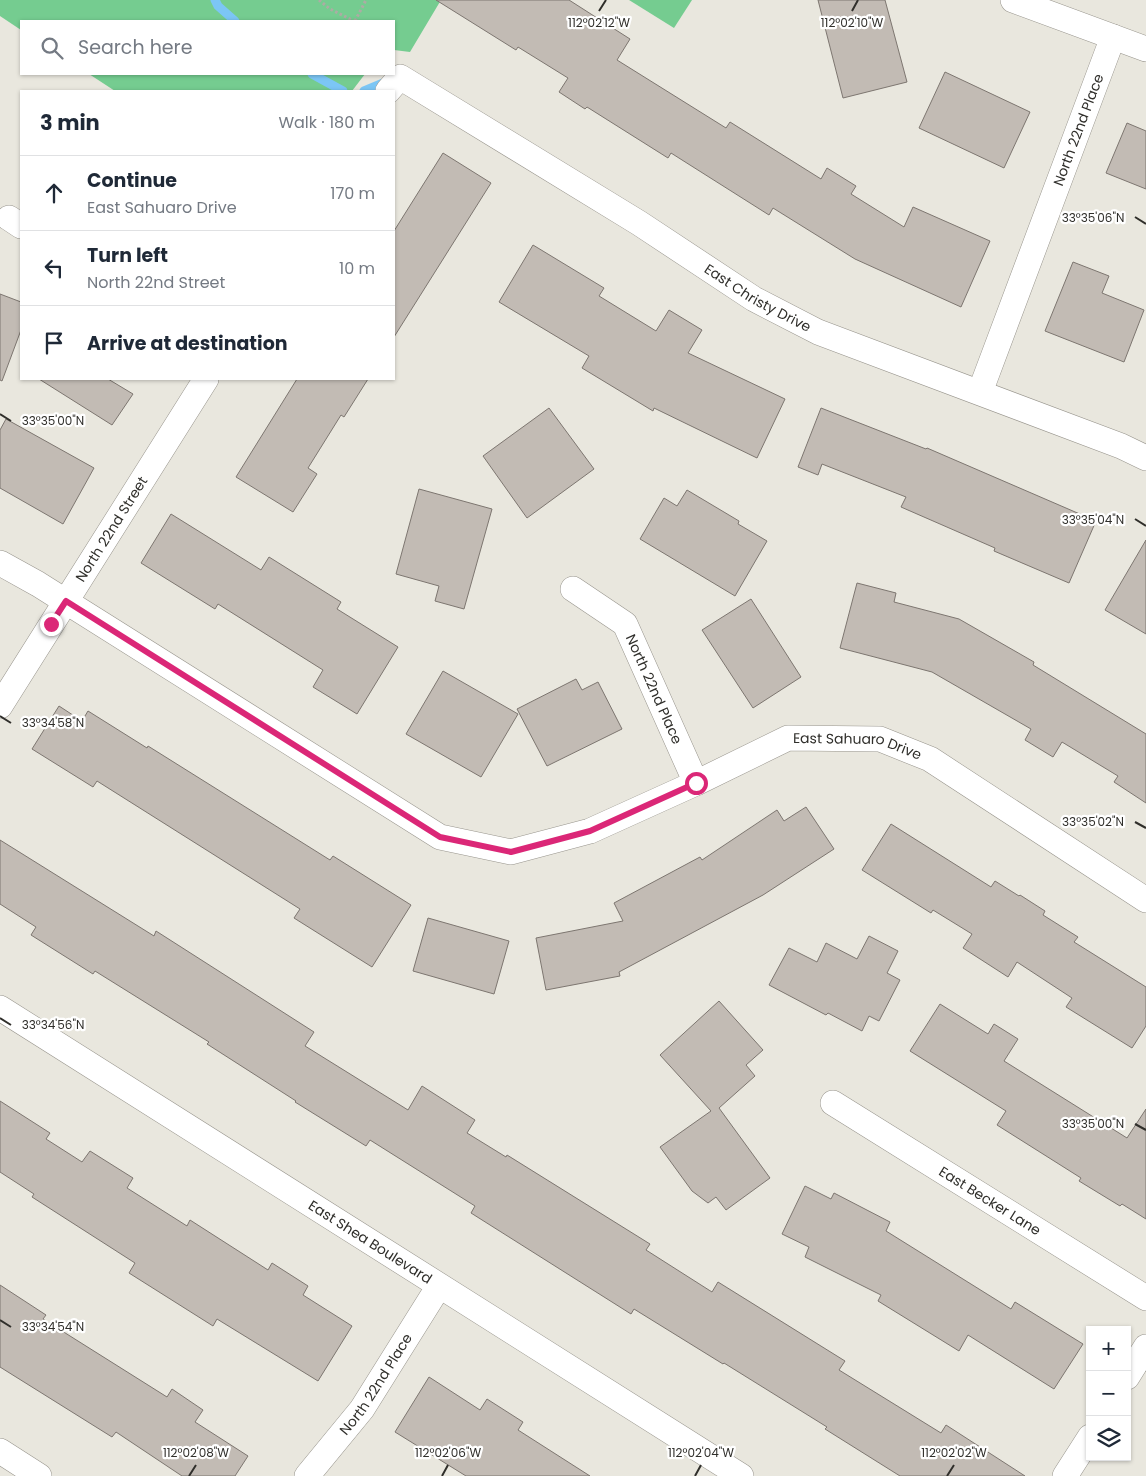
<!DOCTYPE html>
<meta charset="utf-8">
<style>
body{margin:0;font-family:Poppins,sans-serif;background:#f6f6f7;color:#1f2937}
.controls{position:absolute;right:15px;bottom:15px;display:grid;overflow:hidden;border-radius:0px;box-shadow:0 1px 4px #0004}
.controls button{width:45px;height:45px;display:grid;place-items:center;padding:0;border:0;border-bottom:1px solid #e0e1e3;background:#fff;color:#1f2937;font:25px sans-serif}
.stop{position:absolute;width:15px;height:15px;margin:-11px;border:4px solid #db2777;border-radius:50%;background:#fff}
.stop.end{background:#db2777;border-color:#fff;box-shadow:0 1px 5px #0008}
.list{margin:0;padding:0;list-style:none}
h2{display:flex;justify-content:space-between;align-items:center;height:65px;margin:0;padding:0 20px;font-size:21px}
h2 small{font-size:16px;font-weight:400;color:#747a83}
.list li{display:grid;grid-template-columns:32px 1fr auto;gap:15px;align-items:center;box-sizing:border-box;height:75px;padding:0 20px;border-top:1px solid #e0e1e3}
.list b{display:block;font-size:19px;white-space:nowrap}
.list p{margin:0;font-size:16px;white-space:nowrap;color:#747a83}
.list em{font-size:16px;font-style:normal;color:#747a83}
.icon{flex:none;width:28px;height:28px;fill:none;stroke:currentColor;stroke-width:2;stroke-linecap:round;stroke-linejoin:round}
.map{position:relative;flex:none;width:1146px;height:1476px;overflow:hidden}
.search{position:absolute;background:#fff;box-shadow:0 1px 4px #0004;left:20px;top:20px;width:375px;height:55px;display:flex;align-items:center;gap:12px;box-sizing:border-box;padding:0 18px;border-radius:0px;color:#747a83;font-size:19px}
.panel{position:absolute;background:#fff;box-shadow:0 1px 4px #0004;left:20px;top:90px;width:375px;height:290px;border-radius:0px}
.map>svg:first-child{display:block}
</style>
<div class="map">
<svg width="1146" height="1476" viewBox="0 0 1146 1476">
<rect width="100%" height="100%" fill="#e9e7de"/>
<g fill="#75cc90">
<path d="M 0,0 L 441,0 L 410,52 L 394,50 L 394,21 L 21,21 L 21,30 L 0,16 Z"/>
<path d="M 629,0 L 692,0 L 674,28 Z"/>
<path d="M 89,74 L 365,74 L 352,91 L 115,91 Z"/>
</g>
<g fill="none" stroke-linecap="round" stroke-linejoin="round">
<g stroke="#7cc6f5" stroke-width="9">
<path d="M 215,0 L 218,6 L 235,21"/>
<path d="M 312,74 L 343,91"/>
<path d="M 364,91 L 388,81"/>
</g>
</g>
<g fill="#c2bbb4" stroke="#7d7670">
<path d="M 436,0 L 569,0 L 630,39 L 617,60 L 726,128 L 730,122 L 821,179 L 827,168 L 856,186 L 851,194 L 904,227 L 913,207 L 990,241 L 961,307 L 855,259 L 773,208 L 769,215 L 671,153 L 668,158 L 587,107 L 585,109 L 559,92 L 568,78 L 518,47 L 516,50 Z"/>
<path d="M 818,0 L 885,0 L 907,82 L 843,98 Z"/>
<path d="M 945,72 L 1030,112 L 1004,168 L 919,128 Z"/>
<path d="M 1127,123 L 1146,131 L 1146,189 L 1106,173 Z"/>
<path d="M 443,153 L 491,183 L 394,337 L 394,231 Z"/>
<path d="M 533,245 L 604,288 L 599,296 L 656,331 L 669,310 L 702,330 L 688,353 L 785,399 L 757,458 L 654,408 L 653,411 L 582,368 L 589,356 L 499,302 Z"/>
<path d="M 1073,262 L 1109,276 L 1102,293 L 1144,310 L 1124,362 L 1045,331 Z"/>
<path d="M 0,294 L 21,302 L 21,330 L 2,381 L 0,380 Z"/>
<path d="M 39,379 L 108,379 L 133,394 L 112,425 Z"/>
<path d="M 297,379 L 368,379 L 344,417 L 341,415 L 308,468 L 317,474 L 293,512 L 236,477 Z"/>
<path d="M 549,408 L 594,469 L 527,518 L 483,456 Z"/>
<path d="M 821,408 L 926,449 L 927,448 L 1096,521 L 1069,583 L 994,551 L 995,548 L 901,507 L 906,497 L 822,464 L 818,475 L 798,467 Z"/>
<path d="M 6,419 L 94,468 L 63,524 L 0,488 L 0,430 Z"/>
<path d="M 419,489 L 492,509 L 464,609 L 435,601 L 439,586 L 396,574 Z"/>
<path d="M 687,490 L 739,521 L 738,524 L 767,541 L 735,596 L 640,539 L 664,498 L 677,506 Z"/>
<path d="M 171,514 L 261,570 L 269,557 L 341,602 L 337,609 L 398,647 L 357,714 L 313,687 L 323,670 L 218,604 L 215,609 L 141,563 Z"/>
<path d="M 1146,540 L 1146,634 L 1105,610 Z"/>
<path d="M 857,583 L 896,593 L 894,602 L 959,619 L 1034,662 L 1033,665 L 1146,734 L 1146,803 L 1114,782 L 1118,776 L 1062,742 L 1053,757 L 1025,740 L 1031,729 L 932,672 L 840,648 Z"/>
<path d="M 751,599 L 801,677 L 753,708 L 702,630 Z"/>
<path d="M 443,671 L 518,714 L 481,777 L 406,734 Z"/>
<path d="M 576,679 L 582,690 L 598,682 L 622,729 L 547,766 L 517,709 Z"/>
<path d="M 59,706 L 82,721 L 88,711 L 147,748 L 148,746 L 330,860 L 333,856 L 411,905 L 372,967 L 294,918 L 300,909 L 97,781 L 93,787 L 32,749 Z"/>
<path d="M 806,807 L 834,849 L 763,895 L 619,972 L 620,976 L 546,990 L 536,938 L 623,921 L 614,903 L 700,857 L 702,860 L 777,810 L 784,821 Z"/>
<path d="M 891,824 L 991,887 L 995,881 L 1019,896 L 1020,895 L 1045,911 L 1043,915 L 1078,937 L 1074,942 L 1146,987 L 1146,1026 L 1132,1048 L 1066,1007 L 1072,998 L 1017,962 L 1008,977 L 963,948 L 972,934 L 933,910 L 931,913 L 862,870 Z"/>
<path d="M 0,840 L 154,936 L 156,931 L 314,1032 L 305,1046 L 408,1110 L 422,1086 L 475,1120 L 467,1133 L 506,1157 L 507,1155 L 650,1244 L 646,1250 L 712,1292 L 718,1282 L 845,1361 L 839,1370 L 941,1433 L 946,1425 L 1025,1476 L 900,1476 L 825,1429 L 827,1427 L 724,1363 L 723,1364 L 634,1309 L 631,1314 L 471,1213 L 475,1206 L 370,1140 L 366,1146 L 295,1102 L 296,1101 L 207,1044 L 209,1042 L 95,971 L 93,974 L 31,935 L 36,927 L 0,904 Z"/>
<path d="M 428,918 L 509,941 L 494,994 L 413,971 Z"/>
<path d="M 869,936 L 898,951 L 887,973 L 900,980 L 879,1021 L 869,1016 L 862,1031 L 828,1013 L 826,1015 L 769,985 L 789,948 L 817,962 L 826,943 L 857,959 Z"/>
<path d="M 719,1001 L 763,1050 L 746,1065 L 755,1076 L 719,1108 L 770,1178 L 726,1210 L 716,1197 L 708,1203 L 692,1191 L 660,1147 L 711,1111 L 660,1055 Z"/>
<path d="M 940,1004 L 988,1034 L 994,1024 L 1018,1039 L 1004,1061 L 1127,1138 L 1146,1109 L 1146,1219 L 1122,1204 L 1120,1206 L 1079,1181 L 1081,1178 L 997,1125 L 1006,1111 L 910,1051 Z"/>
<path d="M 0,1101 L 50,1133 L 46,1139 L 82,1162 L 90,1151 L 133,1178 L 127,1188 L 187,1226 L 190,1220 L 268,1270 L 272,1263 L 308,1286 L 303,1295 L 352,1326 L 318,1381 L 217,1319 L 213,1326 L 129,1273 L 135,1263 L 32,1197 L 34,1194 L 0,1172 Z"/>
<path d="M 805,1186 L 831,1199 L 834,1193 L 890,1222 L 886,1231 L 1011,1309 L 1015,1302 L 1083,1344 L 1054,1389 L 968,1335 L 959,1351 L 878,1301 L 881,1295 L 805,1257 L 809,1247 L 782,1234 Z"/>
<path d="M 0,1285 L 46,1315 L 43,1319 L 167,1397 L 172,1389 L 203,1410 L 195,1422 L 248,1456 L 235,1476 L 182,1476 L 116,1432 L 112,1437 L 0,1367 Z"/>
<path d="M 429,1377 L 480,1410 L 487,1399 L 523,1422 L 518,1430 L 590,1476 L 466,1476 L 395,1432 Z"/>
</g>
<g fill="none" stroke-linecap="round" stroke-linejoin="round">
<defs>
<g id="minor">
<path d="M 1013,0 L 1146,49"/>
<path id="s1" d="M 388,91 L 400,77 L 639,223 L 754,299 L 818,332 L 1121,446 L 1146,458"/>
<path d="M 9,218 L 21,226"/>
<path id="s2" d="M 980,392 L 1113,37"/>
<path id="s3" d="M 0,563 L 38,584 L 440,837 L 511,852 L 590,831 L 696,783 L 788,738 L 880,739 L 930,759 L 1146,900"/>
<path id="s4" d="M 573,589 L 625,624 L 696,783"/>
<path id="s5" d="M 0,706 L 206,379"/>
<path id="s6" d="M 0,1008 L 741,1476"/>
<path id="s7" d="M 833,1103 L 1146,1298"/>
<path d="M 1127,1377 L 1146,1347"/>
<path d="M 0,1451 L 39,1476"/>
<path id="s8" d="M 307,1476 L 362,1409 L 439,1286"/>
<path d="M 1065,1476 L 1090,1437"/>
</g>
</defs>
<use href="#minor" stroke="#98958d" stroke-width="26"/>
<g stroke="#adaca4" stroke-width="3" stroke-dasharray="2.5 2.5" stroke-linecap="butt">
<path d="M 319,0 L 330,9 L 354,21"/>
<path d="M 355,21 L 366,0"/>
</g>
<use href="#minor" stroke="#fff" stroke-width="25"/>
</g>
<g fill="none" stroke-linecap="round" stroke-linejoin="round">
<path stroke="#db2777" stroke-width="6" d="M 51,624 L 66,601 L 440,837 L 511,852 L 590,831 L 696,783"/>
</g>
<path fill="none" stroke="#302f2b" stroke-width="2" d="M 599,11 L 606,0M 852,11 L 858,0M 1135,217 L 1146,224M 0,414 L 11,421M 1135,519 L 1146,526M 0,716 L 11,723M 1135,822 L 1146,828M 0,1018 L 11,1025M 1135,1124 L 1146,1130M 0,1320 L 11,1327M 189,1476 L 196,1465M 442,1476 L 448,1465M 695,1476 L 701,1465M 947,1476 L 954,1465"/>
<g text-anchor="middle" stroke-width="4.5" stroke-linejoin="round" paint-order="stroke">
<g font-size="14" fill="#302f2b" stroke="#fff">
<text dy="5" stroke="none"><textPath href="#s2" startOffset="280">North 22nd Place</textPath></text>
<text dy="5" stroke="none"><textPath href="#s1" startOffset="439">East Christy Drive</textPath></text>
<text dy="5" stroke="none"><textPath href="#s5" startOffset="209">North 22nd Street</textPath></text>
<text dy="5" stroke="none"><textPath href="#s4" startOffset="134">North 22nd Place</textPath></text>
<text dy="5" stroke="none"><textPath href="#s3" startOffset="962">East Sahuaro Drive</textPath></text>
<text dy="5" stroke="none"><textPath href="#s7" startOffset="185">East Becker Lane</textPath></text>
<text dy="5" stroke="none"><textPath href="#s6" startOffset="438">East Shea Boulevard</textPath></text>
<text dy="5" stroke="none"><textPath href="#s8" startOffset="115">North 22nd Place</textPath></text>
</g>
</g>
<g font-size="12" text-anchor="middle" fill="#302f2b" stroke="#fff" stroke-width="4.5" stroke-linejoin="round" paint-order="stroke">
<text x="599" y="27">112°02'12"W</text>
<text x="852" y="27">112°02'10"W</text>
<text x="1093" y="222">33°35'06"N</text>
<text x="53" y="425">33°35'00"N</text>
<text x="1093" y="524">33°35'04"N</text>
<text x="53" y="727">33°34'58"N</text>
<text x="1093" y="826">33°35'02"N</text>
<text x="53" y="1029">33°34'56"N</text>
<text x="1093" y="1128">33°35'00"N</text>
<text x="53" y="1331">33°34'54"N</text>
<text x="196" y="1457">112°02'08"W</text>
<text x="448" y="1457">112°02'06"W</text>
<text x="701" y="1457">112°02'04"W</text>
<text x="954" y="1457">112°02'02"W</text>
</g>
</svg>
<div class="controls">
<button>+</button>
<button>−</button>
<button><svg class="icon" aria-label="layers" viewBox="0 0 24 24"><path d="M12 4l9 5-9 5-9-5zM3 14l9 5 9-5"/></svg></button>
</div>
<div class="stop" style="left:696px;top:783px"></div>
<div class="stop end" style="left:51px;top:624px"></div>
<div class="search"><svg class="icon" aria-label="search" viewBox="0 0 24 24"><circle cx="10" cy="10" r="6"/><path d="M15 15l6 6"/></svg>Search here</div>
<section class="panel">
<h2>3 min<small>Walk · 180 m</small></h2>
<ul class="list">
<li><svg class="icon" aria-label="ahead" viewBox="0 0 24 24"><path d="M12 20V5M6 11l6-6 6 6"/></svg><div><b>Continue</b><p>East Sahuaro Drive</p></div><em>170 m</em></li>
<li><svg class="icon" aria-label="left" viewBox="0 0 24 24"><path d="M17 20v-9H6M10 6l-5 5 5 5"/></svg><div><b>Turn left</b><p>North 22nd Street</p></div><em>10 m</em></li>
<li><svg class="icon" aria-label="arrive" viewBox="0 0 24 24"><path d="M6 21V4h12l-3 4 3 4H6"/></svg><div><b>Arrive at destination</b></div></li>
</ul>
</section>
</div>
